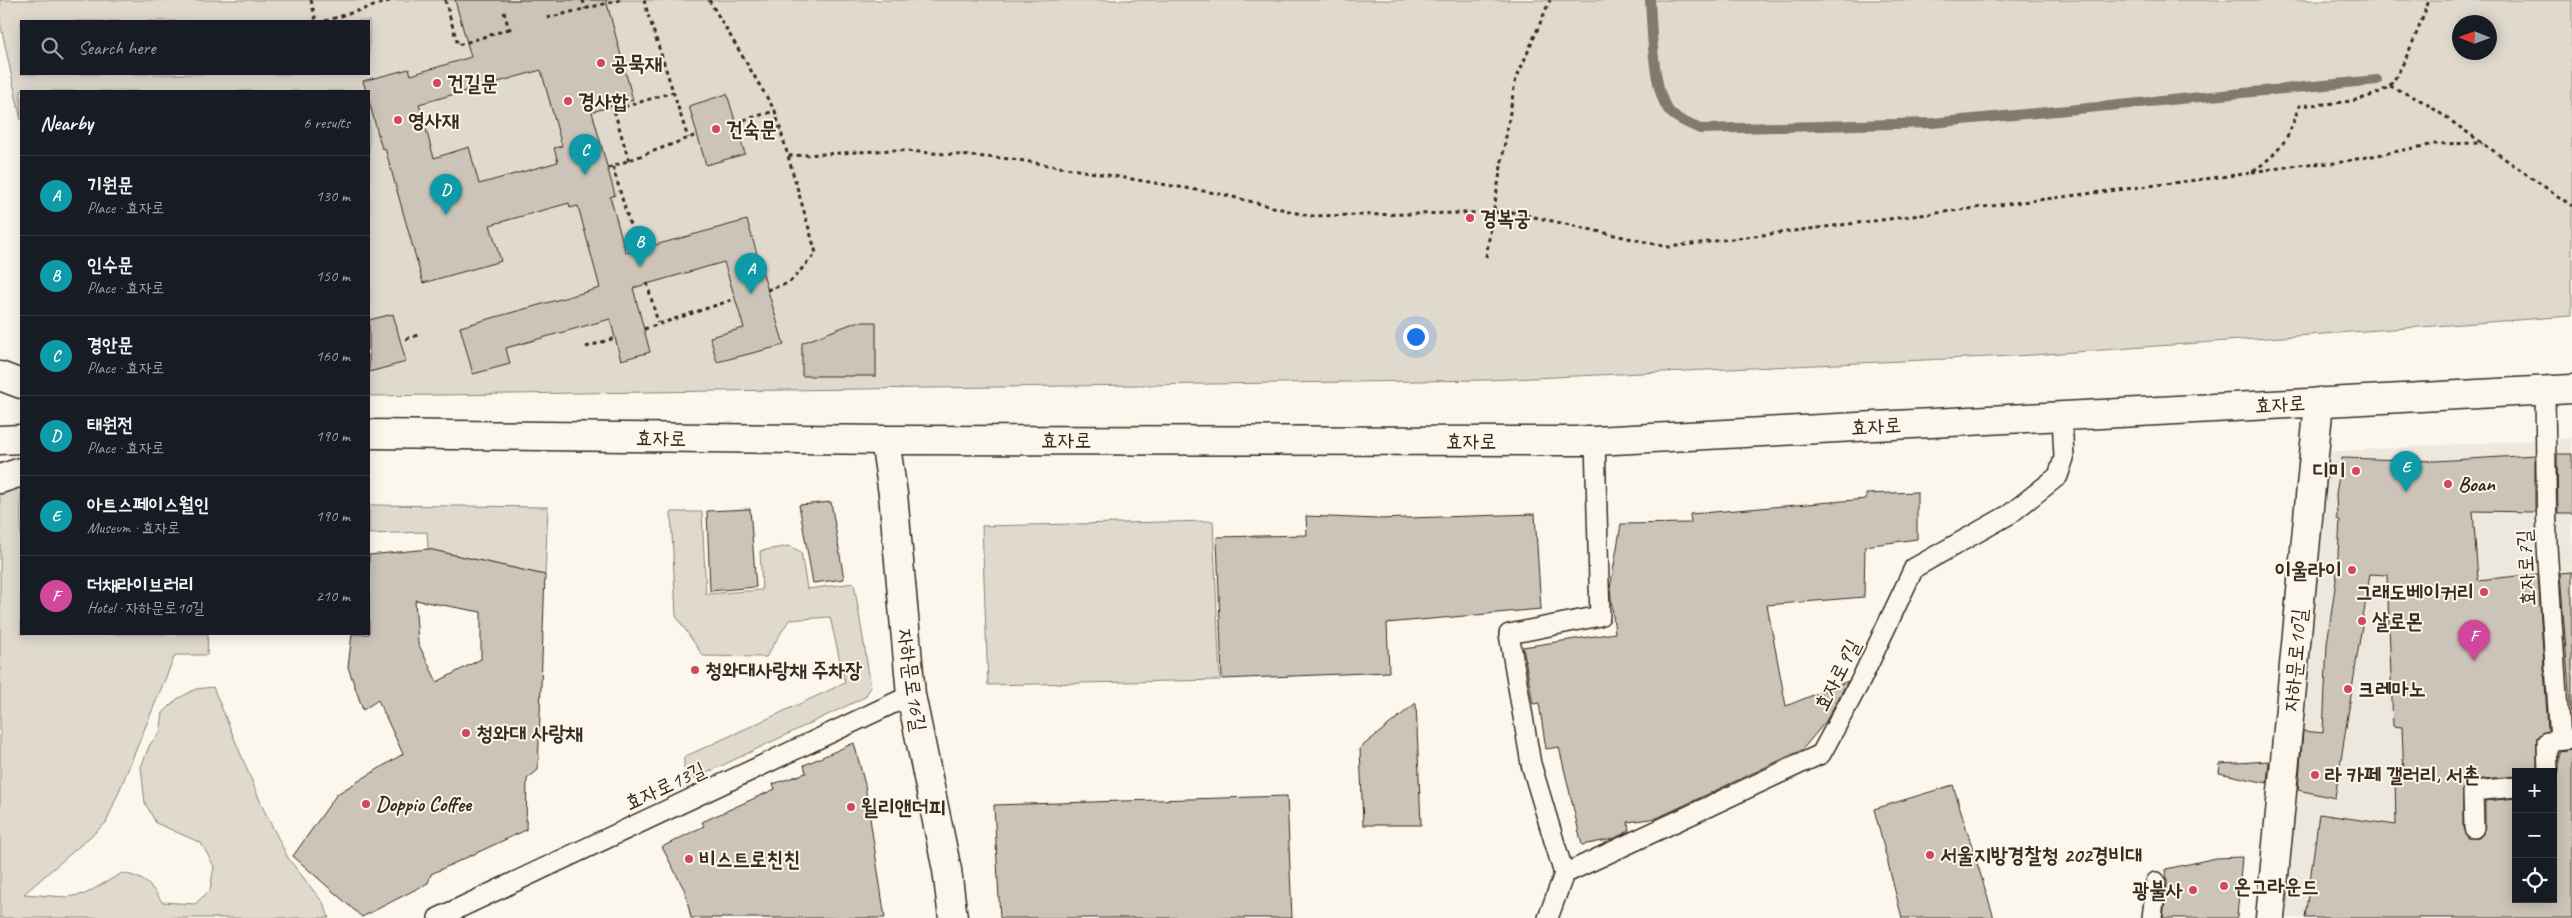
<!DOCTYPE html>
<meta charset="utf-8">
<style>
body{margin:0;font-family:Caveat,"Poor Story",sans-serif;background:#242831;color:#f1f3f6}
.controls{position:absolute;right:15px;bottom:15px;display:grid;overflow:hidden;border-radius:0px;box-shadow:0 2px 12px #0003}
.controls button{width:45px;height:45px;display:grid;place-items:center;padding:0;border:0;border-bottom:1px solid #363941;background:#171b24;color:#f1f3f6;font:25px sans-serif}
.compass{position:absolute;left:2452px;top:15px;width:45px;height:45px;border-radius:50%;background:#171b24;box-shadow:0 2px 12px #0003;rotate:271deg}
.you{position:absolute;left:1415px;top:336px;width:18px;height:18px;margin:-12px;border:4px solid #fff;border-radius:50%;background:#1a73e8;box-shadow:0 0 0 8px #1a73e833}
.badge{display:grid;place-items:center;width:32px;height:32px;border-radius:50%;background:#d1495b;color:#fff;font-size:16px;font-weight:700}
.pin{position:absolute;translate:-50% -41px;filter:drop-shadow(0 1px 2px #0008)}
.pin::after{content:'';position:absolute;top:26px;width:18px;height:15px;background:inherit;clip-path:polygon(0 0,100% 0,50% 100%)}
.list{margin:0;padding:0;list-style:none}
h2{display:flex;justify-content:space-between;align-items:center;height:65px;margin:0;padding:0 20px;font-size:21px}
h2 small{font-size:16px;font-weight:400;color:#9ea1a6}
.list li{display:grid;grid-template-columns:32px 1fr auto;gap:15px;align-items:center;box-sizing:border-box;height:80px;padding:0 20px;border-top:1px solid #363941}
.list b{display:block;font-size:19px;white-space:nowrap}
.list p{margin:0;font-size:16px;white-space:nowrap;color:#9ea1a6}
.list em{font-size:16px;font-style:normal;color:#9ea1a6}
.icon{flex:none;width:28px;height:28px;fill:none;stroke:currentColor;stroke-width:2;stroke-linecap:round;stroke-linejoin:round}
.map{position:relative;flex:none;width:2572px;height:918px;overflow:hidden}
.search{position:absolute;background:#171b24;box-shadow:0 2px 12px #0003;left:20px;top:20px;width:350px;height:55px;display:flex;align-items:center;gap:12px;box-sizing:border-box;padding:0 18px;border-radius:0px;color:#9ea1a6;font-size:19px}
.panel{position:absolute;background:#171b24;box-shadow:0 2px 12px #0003;left:20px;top:90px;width:350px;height:545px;border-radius:0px}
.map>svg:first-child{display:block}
</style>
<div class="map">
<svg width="2572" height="918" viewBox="0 0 2572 918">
<rect width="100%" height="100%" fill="#fbf7ec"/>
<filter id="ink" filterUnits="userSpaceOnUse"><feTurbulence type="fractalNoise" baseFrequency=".02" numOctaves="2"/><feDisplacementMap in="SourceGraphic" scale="10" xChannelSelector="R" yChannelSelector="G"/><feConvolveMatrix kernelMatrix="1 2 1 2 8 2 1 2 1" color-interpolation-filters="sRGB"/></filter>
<g filter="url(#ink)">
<path fill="#ede8dd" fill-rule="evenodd" d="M 2572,438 L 2572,918 L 2281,918 L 2323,452 ZM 2516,772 L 2553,772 L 2553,899 L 2516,899 Z"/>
<g fill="#dfd9ce" stroke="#8d8276" fill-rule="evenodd">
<path d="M 0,0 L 2572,0 L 2572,316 L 2033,355 L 1489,380 L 369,396 L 369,91 L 21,91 L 21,120 L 0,22 ZM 21,21 L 369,21 L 369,74 L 21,74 ZM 2460,22 L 2490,22 L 2490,52 L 2460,52 Z"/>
<path d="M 21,484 L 21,634 L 208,634 L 207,655 L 175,655 L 106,823 L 24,894 L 66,897 L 85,894 L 122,873 C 143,877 151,884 162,902 L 195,904 L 210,890 L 214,866 L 201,843 L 156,823 L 145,803 L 141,767 L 150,744 L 160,733 L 163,713 L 177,699 L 196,689 L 213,687 L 263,808 L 288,858 L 324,904 L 329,918 L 0,918 L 0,492 Z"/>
<path d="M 369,505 L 548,507 L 545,575 L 428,549 L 427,532 L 369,534 Z"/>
<path d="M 671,512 L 702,512 L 706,594 L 762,590 L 760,551 L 789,546 L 801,552 L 807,589 L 854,583 L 871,687 L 865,697 L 694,779 L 684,769 L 684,757 L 845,683 L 830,617 L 789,620 L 766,657 L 703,656 L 676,616 Z"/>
<path d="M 1213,521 L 1220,680 L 988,685 L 982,526 Z"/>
</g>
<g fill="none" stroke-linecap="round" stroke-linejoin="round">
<path stroke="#85796d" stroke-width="10" d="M 1650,0 C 1652,26 1652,97 1672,114 C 1680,121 1692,125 1700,129 L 1932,123 L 2377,80"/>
</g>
<g fill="#ccc4b9" stroke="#3b2a1e" fill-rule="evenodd">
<path d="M 455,0 L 606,0 L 633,100 L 592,112 L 615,195 L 610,197 L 626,253 L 747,220 L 784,345 L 717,362 L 710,337 L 744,328 L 724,262 L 633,288 L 650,352 L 621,360 L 610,319 L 506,348 L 510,364 L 473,374 L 460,327 L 600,288 L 578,206 L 570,208 L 569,203 L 490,225 L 501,261 L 423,283 L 385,148 L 382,149 L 369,101 L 369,91 L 366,91 L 363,81 L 409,69 L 411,75 L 471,57 ZM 541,70 L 562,146 L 554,148 L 558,162 L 479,184 L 469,147 L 434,158 L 419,104 Z"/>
<path d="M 727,94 L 745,154 L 706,165 L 689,106 Z"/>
<path d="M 393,314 L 406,362 L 369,372 L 369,320 Z"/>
<path d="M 856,322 L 876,322 L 876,376 L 802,376 L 802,343 Z"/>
<path d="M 2557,454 L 2572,454 L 2572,513 L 2558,513 Z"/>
<path d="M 2535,455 L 2535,512 L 2473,511 L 2478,580 L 2538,574 L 2548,731 L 2541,733 L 2537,737 L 2537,772 L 2516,772 L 2516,776 L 2472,780 L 2463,785 L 2463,828 L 2468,838 L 2479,838 L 2485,828 L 2485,801 L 2516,798 L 2516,899 L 2553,899 L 2553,782 L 2559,772 L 2559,752 L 2572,750 L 2572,918 L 2305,918 L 2319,814 L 2396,825 L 2395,778 L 2404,778 L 2402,727 L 2393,726 L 2387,575 L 2370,574 L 2335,798 L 2298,790 L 2303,731 L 2323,733 L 2327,644 L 2337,573 L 2340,520 L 2337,519 L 2336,494 L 2342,458 L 2435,461 Z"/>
<path d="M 1917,492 L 1917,539 L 1865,546 L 1864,597 L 1767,605 L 1786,706 L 1848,681 L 1826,721 L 1802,750 L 1657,818 L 1628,822 L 1629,831 L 1613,839 L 1582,845 L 1559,747 L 1546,749 L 1539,703 L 1533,704 L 1523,647 L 1615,633 L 1610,589 L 1621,524 L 1691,523 L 1690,514 L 1866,499 L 1866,494 Z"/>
<path d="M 831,502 L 844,579 L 813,583 L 799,505 Z"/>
<path d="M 750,509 L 756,587 L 710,591 L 707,511 Z"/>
<path d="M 1535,514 L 1541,609 L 1387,623 L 1389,672 L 1222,679 L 1217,537 L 1307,535 L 1306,516 L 1377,519 Z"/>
<path d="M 428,549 L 545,575 L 538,770 L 527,779 L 526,830 L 431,874 L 428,883 L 362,917 L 293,856 L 337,794 L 403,754 L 378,700 L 363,710 L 348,667 L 352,634 L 369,634 L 369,555 ZM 415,600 L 481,612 L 481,659 L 437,682 L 418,643 Z"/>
<path d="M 2572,572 L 2572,728 L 2560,573 Z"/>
<path d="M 1416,703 L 1421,825 L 1363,825 L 1360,748 Z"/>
<path d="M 854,743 L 865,785 L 885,918 L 691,918 L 685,891 L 662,847 L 704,826 L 702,822 L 775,789 L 773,784 L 806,773 L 804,765 Z"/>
<path d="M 2269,761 L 2267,783 L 2219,773 L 2220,764 Z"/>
<path d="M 1953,785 L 1994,918 L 1902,918 L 1874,809 Z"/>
<path d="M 1287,796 L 1292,918 L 1000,918 L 994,805 Z"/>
<path d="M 2242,857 L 2237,918 L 2163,918 L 2167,883 L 2166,869 L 2216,858 Z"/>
</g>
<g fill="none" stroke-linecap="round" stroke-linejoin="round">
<defs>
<g id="service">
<path d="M 2545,392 L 2547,546 L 2560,740"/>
<path d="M 2548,772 L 2547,742 L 2572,739"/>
<path d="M 2474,828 L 2473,791 L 2516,787"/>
<path d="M 1564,874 L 1531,764 L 1509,634 L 1600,616 L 1595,441"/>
<path d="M 438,918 L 911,695"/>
<path d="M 1548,918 L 1564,874 L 1821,754 L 1861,680 L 1914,568 L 2010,514 L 2058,476 L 2064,458 L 2062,416"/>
<path d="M 2152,918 L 2156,882"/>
</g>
<g id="minor">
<path d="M 885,440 L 893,494 L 911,695 L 947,870 L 953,918"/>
<path d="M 2270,918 L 2319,402"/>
</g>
<g id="tertiary">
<path d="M 0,376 L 21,384"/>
<path d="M 369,434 L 885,440 L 1595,441 L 2572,389"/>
<path d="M 0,440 L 21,439"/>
<path d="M 0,479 L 21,472"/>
</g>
</defs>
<use href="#service" stroke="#3b2a1e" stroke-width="22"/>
<use href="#minor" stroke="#3b2a1e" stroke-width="31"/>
<use href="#tertiary" stroke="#3b2a1e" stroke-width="31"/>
<g stroke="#3b2a1e" stroke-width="3" stroke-dasharray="4 4" stroke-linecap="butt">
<path d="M 311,0 L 316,21"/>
<path d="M 445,0 L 458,45 L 509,29"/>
<path d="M 583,0 L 585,9"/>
<path d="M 644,0 L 649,18"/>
<path d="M 709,0 L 775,111"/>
<path d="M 504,12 L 509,29 L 515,27"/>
<path d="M 547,18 L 620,0"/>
<path d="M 325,21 L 393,0"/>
<path d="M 651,23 L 688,138"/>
<path d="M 2390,86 L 2424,102 L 2572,206"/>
<path d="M 736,122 L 775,111 L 788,156 L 893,150 L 1012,159 L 1221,194 L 1309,216 L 1512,212 L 1668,247 L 2251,173 C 2282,150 2287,142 2299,106 C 2328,103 2364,104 2388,87 C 2400,78 2424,16 2429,0"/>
<path d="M 629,161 L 614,110 L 673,92"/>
<path d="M 613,167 L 637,250"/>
<path d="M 608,168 L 697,135"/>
<path d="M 2252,172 L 2306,164 L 2336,163 L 2435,144 L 2483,143"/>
<path d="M 1486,257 L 1515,82 L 1550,0"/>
<path d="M 647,283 L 658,323"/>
<path d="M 767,290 L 789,283 L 816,253 L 788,156"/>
<path d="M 644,329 L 735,299"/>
<path d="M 406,339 L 418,335"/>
<path d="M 586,347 L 615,338"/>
</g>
<use href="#service" stroke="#fbf7ec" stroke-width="19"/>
<use href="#minor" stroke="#fbf7ec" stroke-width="28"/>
<use href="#tertiary" stroke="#fbf7ec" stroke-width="28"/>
</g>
</g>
<g fill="#d1495b" stroke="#fbf7ec" stroke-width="2">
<circle cx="601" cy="63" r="5"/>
<circle cx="437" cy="83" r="5"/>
<circle cx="568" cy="101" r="5"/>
<circle cx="398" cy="120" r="5"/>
<circle cx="716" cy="129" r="5"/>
<circle cx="1470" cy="218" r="5"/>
<circle cx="2356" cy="471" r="5"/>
<circle cx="2448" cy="484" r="5"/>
<circle cx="2352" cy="570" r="5"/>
<circle cx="2484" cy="592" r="5"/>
<circle cx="2362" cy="621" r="5"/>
<circle cx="695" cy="670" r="5"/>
<circle cx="2348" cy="689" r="5"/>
<circle cx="466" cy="733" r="5"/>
<circle cx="2315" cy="775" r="5"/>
<circle cx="366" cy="804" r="5"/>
<circle cx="851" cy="807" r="5"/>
<circle cx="1930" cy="855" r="5"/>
<circle cx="689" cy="859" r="5"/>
<circle cx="2224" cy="886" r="5"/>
<circle cx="2193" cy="890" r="5"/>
</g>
<g text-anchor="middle" stroke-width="4" stroke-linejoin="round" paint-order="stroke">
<g font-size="21" font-weight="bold" fill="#3b2a1e" stroke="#fbf7ec" text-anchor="start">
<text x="611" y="70">공묵재</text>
<text x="447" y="90">건길문</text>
<text x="578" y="108">경사합</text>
<text x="408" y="127">영사재</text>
<text x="726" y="136">건숙문</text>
<text x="1480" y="225">경복궁</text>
<text x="2346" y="478" text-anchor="end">디미</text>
<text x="2458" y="491">Boan</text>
<text x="2342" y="577" text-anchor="end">이울라이</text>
<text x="2474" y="599" text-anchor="end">그래도베이커리</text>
<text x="2372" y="628">살로몬</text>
<text x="705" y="677">청와대사랑채 주차장</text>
<text x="2358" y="696">크레마노</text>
<text x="476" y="740">청와대 사랑채</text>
<text x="2325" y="782">라 카페 갤러리, 서촌</text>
<text x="376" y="811">Doppio Coffee</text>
<text x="861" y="814">윌리앤더피</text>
<text x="1940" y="862">서울지방경찰청 202경비대</text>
<text x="699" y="866">비스트로친친</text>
<text x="2234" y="893">온그라운드</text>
<text x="2183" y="897" text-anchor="end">광불사</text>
</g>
<g font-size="21" fill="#3b2a1e" stroke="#fbf7ec">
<text transform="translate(2280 404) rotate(-3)" y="7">효자로</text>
<text transform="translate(1876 426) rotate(-3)" y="7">효자로</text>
<text transform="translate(661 438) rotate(1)" y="7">효자로</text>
<text x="1066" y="447">효자로</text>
<text x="1471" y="448">효자로</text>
<text transform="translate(2526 568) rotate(-93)" y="7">효자로7길</text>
<text transform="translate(2295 660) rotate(-85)" y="7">자하문로10길</text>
<text transform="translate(1837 675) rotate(-63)" y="7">효자로9길</text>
<text transform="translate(912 680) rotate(82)" y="7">자하문로16길</text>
<text transform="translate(665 786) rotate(-25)" y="7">효자로13길</text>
</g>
</g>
</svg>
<div class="controls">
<button>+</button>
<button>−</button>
<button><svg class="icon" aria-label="locate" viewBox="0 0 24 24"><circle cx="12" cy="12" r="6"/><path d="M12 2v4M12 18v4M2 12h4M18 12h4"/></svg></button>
</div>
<svg class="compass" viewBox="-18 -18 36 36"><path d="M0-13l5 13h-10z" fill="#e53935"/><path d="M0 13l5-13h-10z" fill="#9ea1a6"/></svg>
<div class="you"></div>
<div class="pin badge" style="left:751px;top:294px;background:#0f9aa8">A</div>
<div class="pin badge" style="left:640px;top:267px;background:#0f9aa8">B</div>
<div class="pin badge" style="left:585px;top:175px;background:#0f9aa8">C</div>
<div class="pin badge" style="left:446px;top:215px;background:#0f9aa8">D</div>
<div class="pin badge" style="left:2406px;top:492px;background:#0f9aa8">E</div>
<div class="pin badge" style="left:2474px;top:661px;background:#d1479c">F</div>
<div class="search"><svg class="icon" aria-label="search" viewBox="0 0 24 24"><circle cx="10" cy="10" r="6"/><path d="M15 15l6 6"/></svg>Search here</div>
<section class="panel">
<h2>Nearby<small>6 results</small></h2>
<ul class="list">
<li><span class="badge" style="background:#0f9aa8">A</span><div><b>기원문</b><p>Place · 효자로</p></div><em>130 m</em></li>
<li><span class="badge" style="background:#0f9aa8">B</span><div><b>인수문</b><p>Place · 효자로</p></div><em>150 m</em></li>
<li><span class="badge" style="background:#0f9aa8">C</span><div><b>경안문</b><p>Place · 효자로</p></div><em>160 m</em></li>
<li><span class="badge" style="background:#0f9aa8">D</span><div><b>태원전</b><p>Place · 효자로</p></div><em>190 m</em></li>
<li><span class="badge" style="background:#0f9aa8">E</span><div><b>아트스페이스월인</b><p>Museum · 효자로</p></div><em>190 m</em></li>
<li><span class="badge" style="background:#d1479c">F</span><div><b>더채라이브러리</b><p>Hotel · 자하문로10길</p></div><em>210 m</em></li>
</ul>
</section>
</div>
